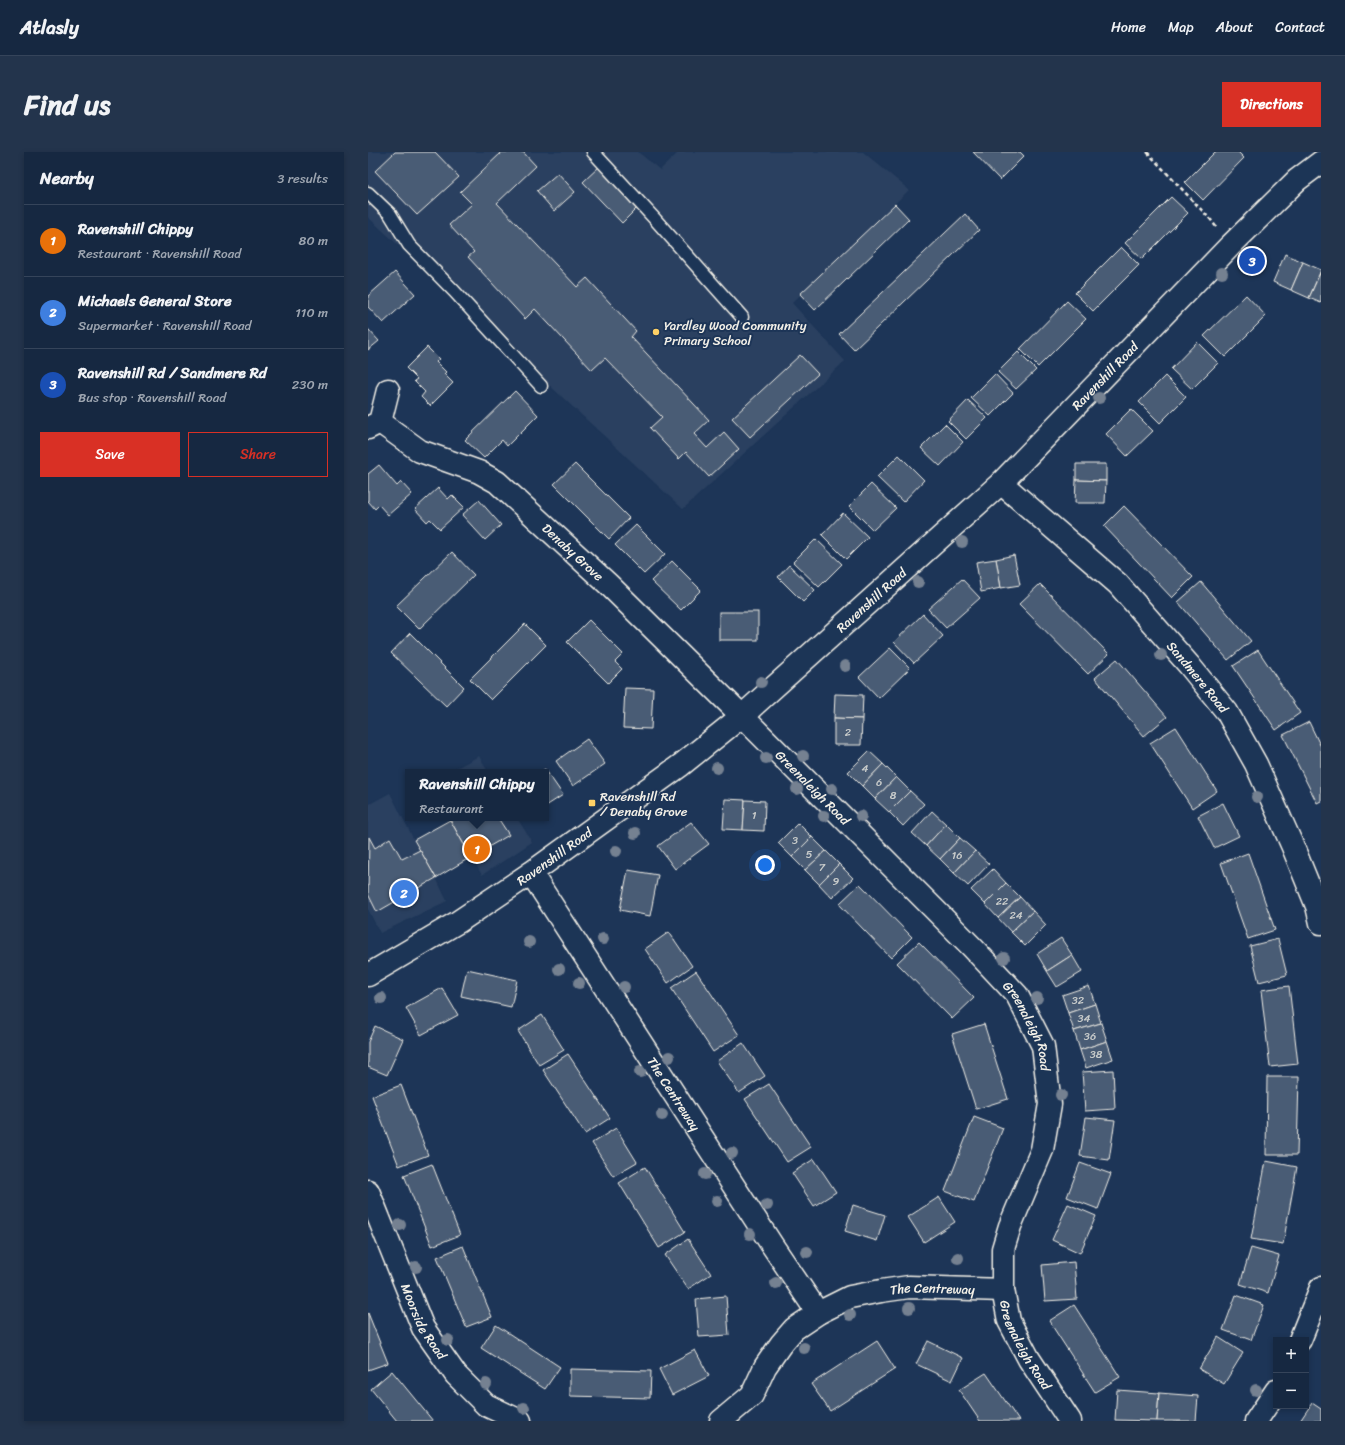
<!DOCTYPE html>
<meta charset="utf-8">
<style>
body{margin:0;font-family:Sriracha,sans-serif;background:#23344c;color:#f1f3f6}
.controls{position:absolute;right:12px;bottom:12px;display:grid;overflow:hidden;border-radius:0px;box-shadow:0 2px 6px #0003}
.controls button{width:36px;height:36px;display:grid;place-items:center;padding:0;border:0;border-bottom:1px solid #35445a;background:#162841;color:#f1f3f6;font:20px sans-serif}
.you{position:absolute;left:397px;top:713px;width:14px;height:14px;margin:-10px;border:3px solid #fff;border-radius:50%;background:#1a73e8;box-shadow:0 0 0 6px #1a73e833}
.badge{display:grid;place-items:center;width:26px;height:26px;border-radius:50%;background:#d93025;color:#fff;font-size:13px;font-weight:700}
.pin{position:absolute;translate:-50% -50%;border:2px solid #fff;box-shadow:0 1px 4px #0006}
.popup{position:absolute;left:37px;top:617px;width:144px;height:52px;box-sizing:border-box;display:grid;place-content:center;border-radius:0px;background:#162841;filter:drop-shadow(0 1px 3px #0005);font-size:13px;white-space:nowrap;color:#9ea6b1}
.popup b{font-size:15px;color:#f1f3f6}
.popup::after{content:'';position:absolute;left:50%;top:100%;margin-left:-8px;border:8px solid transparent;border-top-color:#162841}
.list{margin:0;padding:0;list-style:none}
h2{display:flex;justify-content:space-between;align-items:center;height:52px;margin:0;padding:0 16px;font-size:17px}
h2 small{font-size:13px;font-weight:400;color:#9ea6b1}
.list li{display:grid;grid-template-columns:26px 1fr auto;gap:12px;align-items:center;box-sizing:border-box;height:72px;padding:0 16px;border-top:1px solid #35445a}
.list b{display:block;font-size:15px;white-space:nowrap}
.list p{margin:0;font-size:13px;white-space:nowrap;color:#9ea6b1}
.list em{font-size:13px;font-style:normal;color:#9ea6b1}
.actions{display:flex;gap:8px;padding:12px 16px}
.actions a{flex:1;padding:9px 0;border:1px solid #d93025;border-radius:0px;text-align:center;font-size:14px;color:#d93025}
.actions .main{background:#d93025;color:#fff}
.map{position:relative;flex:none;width:953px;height:1269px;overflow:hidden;border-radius:0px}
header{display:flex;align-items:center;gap:24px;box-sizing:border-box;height:56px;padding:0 20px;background:#162841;border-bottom:1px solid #35445a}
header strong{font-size:19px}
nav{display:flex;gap:22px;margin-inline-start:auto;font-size:14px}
.intro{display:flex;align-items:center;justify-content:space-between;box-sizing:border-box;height:96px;padding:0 24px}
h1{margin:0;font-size:28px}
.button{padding:10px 18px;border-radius:0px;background:#d93025;color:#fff;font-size:14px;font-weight:700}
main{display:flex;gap:24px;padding:0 24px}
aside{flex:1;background:#162841;border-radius:0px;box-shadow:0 2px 6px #0003}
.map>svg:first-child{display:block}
</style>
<header>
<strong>Atlasly</strong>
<nav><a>Home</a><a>Map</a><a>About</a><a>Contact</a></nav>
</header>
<div class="intro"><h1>Find us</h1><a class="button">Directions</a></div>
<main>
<aside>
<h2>Nearby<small>3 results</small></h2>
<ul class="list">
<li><span class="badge" style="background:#e8710a">1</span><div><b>Ravenshill Chippy</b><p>Restaurant · Ravenshill Road</p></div><em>80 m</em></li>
<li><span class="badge" style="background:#3f7fe0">2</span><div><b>Michaels General Store</b><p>Supermarket · Ravenshill Road</p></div><em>110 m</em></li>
<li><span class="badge" style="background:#1a4fb4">3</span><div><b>Ravenshill Rd / Sandmere Rd</b><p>Bus stop · Ravenshill Road</p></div><em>230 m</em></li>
</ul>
<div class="actions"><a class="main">Save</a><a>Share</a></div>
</aside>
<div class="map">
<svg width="953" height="1269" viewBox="0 0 953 1269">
<rect width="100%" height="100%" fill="#1d3557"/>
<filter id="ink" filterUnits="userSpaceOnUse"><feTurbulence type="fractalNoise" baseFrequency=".025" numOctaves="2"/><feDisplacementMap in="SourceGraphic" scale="8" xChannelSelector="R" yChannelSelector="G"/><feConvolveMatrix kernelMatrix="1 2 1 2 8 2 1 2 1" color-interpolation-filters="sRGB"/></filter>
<g filter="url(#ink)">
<g fill="#2a4060">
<path d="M 0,0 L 270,0 L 292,18 L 311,0 L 495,0 L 541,38 L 424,151 L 477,209 L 315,357 L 0,65 Z"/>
<path d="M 111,604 L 120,620 L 81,620 Z"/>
<path d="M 22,641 L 46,688 L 68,726 L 79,749 L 12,781 L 0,757 L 0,653 Z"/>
<path d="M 81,666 L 149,666 L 164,690 L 114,723 Z"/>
</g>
<g fill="#485b74" stroke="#f4f1e8">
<path d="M 27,0 L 67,0 L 91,25 L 49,63 L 7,19 Z"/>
<path d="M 134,0 L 155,0 L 168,14 L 129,51 L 209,135 L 219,126 L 268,179 L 263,185 L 341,268 L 326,282 L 339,296 L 356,280 L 371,297 L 341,325 L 318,300 L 311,307 L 282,276 L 294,265 L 237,206 L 224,218 L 167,157 L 157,167 L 100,105 L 106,100 L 81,73 L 104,52 L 92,40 Z"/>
<path d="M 605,0 L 652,0 L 656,4 L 632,28 Z"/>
<path d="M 847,0 L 870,0 L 876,6 L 835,48 L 817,30 Z"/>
<path d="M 233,13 L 271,54 L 254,71 L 215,30 Z"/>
<path d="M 190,21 L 207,40 L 186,59 L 169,39 Z"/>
<path d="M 803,45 L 820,61 L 774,107 L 757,91 Z"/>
<path d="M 527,52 L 541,67 L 447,158 L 432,142 Z"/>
<path d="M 597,62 L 611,78 L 486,198 L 471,182 Z"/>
<path d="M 753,95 L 771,113 L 725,159 L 707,141 Z"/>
<path d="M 917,102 L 935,110 L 923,138 L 905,130 Z"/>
<path d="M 935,110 L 953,118 L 941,146 L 923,138 Z"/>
<path d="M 953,119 L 953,151 L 941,146 Z"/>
<path d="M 27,120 L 47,142 L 15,171 L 0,155 L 0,144 Z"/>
<path d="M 878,143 L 898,164 L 857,205 L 836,184 Z"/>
<path d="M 699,149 L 718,167 L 670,215 L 652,197 Z"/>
<path d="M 0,177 L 11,189 L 0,198 Z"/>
<path d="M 829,190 L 850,211 L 824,237 L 803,217 Z"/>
<path d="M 59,195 L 71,207 L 68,210 L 78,220 L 76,222 L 85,231 L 62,254 L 53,245 L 57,240 L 46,229 L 49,227 L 38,216 Z"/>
<path d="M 650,200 L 668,218 L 648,237 L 630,220 Z"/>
<path d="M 432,203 L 450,222 L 382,285 L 364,266 Z"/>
<path d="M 627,222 L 645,241 L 622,264 L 603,246 Z"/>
<path d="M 797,224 L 818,245 L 792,271 L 771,250 Z"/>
<path d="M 147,239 L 170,263 L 139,294 L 134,288 L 116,306 L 97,288 Z"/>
<path d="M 600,248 L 619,266 L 598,287 L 580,269 Z"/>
<path d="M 763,257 L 785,279 L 759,304 L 738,282 Z"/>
<path d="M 577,272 L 595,290 L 572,314 L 553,296 Z"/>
<path d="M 531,303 L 556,328 L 535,350 L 509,325 Z"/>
<path d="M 207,312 L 261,366 L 241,387 L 186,332 Z"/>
<path d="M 708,312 L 738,312 L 738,329 L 708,328 Z"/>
<path d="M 11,313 L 29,334 L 33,330 L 44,342 L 20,363 L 11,353 L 7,357 L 0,349 L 0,322 Z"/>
<path d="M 708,328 L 738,329 L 737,351 L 707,351 Z"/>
<path d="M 503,332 L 528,356 L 505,378 L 481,354 Z"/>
<path d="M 70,336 L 80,347 L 84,343 L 96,355 L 72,377 L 62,367 L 59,370 L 47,357 Z"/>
<path d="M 111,348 L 133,373 L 117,388 L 94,363 Z"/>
<path d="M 756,354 L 825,425 L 804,446 L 736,374 Z"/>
<path d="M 475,361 L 500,385 L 478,407 L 454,383 Z"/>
<path d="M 268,373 L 297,402 L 276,422 L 247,393 Z"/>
<path d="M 448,387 L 474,412 L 451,435 L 425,410 Z"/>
<path d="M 84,400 L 106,423 L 51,477 L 28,454 Z"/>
<path d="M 646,403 L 652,433 L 633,436 L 628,407 Z"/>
<path d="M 628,407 L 633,436 L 613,440 L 608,410 Z"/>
<path d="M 304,409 L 333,438 L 313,458 L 283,429 Z"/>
<path d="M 421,413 L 447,438 L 435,450 L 410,425 Z"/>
<path d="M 594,427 L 612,446 L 578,476 L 560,457 Z"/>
<path d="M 833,430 L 883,489 L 860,508 L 810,450 Z"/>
<path d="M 672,432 L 741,502 L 720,522 L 651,452 Z"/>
<rect x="351" y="460" width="39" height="28"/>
<path d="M 555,462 L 575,484 L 546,511 L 526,490 Z"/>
<path d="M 221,468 L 255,502 L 247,510 L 254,517 L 240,531 L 199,490 Z"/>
<path d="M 157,472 L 178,493 L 123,548 L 102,527 Z"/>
<path d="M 42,481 L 96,535 L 78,554 L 23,501 Z"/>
<path d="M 522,496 L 542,516 L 511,546 L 491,525 Z"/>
<path d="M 890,498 L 932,561 L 908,578 L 865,514 Z"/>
<path d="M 749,507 L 799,565 L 776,584 L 727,526 Z"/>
<path d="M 257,536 L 285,537 L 283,577 L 255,576 Z"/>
<path d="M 467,542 L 495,543 L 494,567 L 466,566 Z"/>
<path d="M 466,566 L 494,567 L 493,593 L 466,593 Z"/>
<path d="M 941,570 L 953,595 L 953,649 L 949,651 L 915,583 Z"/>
<path d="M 808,575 L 849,639 L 824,656 L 782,591 Z"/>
<path d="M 219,587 L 237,612 L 205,634 L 188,609 Z"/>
<path d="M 501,599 L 515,612 L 494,634 L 480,620 Z"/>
<path d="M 515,612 L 528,625 L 507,647 L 494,634 Z"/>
<path d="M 177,617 L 195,643 L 178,654 L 178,620 L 172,620 Z"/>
<path d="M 528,625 L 542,639 L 521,660 L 507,647 Z"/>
<path d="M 542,639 L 556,652 L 535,674 L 521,660 Z"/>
<path d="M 357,647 L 377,648 L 375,678 L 355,677 Z"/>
<path d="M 377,648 L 397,649 L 396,679 L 375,678 Z"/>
<path d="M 855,651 L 871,684 L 846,696 L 830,664 Z"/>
<path d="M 564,659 L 578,672 L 558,694 L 544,681 Z"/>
<path d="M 81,666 L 130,666 L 141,683 L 103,705 Z"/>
<path d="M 82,668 L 103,705 L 68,726 L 46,688 Z"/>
<path d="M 323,670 L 341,692 L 307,717 L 290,694 Z"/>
<path d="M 430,671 L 444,685 L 424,705 L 410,691 Z"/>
<path d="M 578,672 L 592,686 L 572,707 L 558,694 Z"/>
<path d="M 1,685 L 7,696 L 22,686 L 34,707 L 52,698 L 68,726 L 9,760 L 0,742 Z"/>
<path d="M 444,685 L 458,699 L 437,718 L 424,705 Z"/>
<path d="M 592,686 L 607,699 L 586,721 L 572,707 Z"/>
<path d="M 458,699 L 471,712 L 451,732 L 437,718 Z"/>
<path d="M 607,699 L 621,712 L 600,734 L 586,721 Z"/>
<path d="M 880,701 L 907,778 L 880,787 L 853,711 Z"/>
<path d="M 471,712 L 485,726 L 464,746 L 451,732 Z"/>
<path d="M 625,717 L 638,731 L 617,752 L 603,738 Z"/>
<path d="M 260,718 L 290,723 L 282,764 L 252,758 Z"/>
<path d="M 638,731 L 652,745 L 630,766 L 617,752 Z"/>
<path d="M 492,732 L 544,785 L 523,806 L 471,752 Z"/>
<path d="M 652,745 L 665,759 L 643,780 L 630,766 Z"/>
<path d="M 665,759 L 678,773 L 657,794 L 643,780 Z"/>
<path d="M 301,780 L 324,814 L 300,831 L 277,797 Z"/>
<path d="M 693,786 L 704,803 L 679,819 L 669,802 Z"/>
<path d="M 910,787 L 919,823 L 891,830 L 882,794 Z"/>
<path d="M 551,790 L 606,846 L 584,867 L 529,811 Z"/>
<path d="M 704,803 L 714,820 L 689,835 L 679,819 Z"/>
<path d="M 99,817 L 149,828 L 143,855 L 93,844 Z"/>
<path d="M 328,819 L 371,883 L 345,900 L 303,836 Z"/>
<path d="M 721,834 L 727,852 L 700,861 L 694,843 Z"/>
<path d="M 921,834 L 930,912 L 902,915 L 893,838 Z"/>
<path d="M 74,836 L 90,863 L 53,883 L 38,856 Z"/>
<path d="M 727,852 L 733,871 L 706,879 L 700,861 Z"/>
<path d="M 174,863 L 196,898 L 171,913 L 150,879 Z"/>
<path d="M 733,871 L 739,889 L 712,898 L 706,879 Z"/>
<path d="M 616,872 L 640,947 L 608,957 L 584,882 Z"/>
<path d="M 7,874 L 35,887 L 19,923 L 0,915 L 0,890 Z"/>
<path d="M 739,889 L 745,907 L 718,916 L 712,898 Z"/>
<path d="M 375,891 L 397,924 L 371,941 L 349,909 Z"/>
<path d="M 200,902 L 242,966 L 217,982 L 175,918 Z"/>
<path d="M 745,918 L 747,957 L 717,959 L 714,920 Z"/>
<path d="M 899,925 L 931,925 L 929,1003 L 898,1003 Z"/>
<path d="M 401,932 L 443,995 L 419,1010 L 377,947 Z"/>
<path d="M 33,933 L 60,1003 L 31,1014 L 4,944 Z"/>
<path d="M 606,965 L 635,976 L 606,1050 L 577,1039 Z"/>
<path d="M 718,965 L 747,968 L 741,1008 L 712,1004 Z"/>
<path d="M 248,976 L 269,1010 L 245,1024 L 224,991 Z"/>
<path d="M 446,1007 L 468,1040 L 446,1054 L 424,1021 Z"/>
<path d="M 898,1009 L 929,1015 L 915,1092 L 883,1087 Z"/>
<path d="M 712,1011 L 743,1022 L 730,1057 L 699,1045 Z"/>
<path d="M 64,1012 L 92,1083 L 64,1094 L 36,1023 Z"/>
<path d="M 277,1015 L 317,1080 L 291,1096 L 251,1031 Z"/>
<path d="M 571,1045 L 587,1070 L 556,1090 L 540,1065 Z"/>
<path d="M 700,1052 L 728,1064 L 712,1101 L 684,1088 Z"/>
<path d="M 485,1053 L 517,1063 L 509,1089 L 477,1079 Z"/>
<path d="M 320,1087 L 343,1122 L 320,1137 L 297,1103 Z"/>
<path d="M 95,1094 L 124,1165 L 98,1175 L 69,1105 Z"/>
<path d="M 883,1096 L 911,1104 L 900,1141 L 872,1132 Z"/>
<path d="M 706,1110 L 709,1147 L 677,1149 L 674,1113 Z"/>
<path d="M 868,1143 L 896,1153 L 883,1188 L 855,1178 Z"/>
<path d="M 358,1144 L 361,1183 L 331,1185 L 328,1147 Z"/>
<path d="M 706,1153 L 752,1225 L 727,1240 L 681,1169 Z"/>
<path d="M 0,1161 L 20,1211 L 0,1218 Z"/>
<path d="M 128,1173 L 192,1215 L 177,1237 L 113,1196 Z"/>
<path d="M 850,1185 L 875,1201 L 856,1232 L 831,1217 Z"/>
<path d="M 509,1189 L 527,1217 L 462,1259 L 443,1232 Z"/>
<path d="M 560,1189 L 595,1206 L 584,1229 L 548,1212 Z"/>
<path d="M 327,1198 L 341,1224 L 304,1243 L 291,1217 Z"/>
<path d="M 202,1217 L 283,1219 L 282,1246 L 202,1244 Z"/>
<path d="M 24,1219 L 65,1269 L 29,1269 L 3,1237 Z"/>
<path d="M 618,1221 L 651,1269 L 612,1269 L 591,1238 Z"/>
<path d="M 749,1238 L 791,1241 L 789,1269 L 747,1268 Z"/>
<path d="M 791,1241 L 830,1244 L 828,1269 L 789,1269 Z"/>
<path d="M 944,1251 L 953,1257 L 953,1269 L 932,1269 Z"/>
</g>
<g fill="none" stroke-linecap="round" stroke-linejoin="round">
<defs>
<g id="lane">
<path d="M 225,0 L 285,65 L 374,165"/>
<path d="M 0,41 L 22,62 L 41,93 L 86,139 L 173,234"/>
</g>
<g id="street">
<path id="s1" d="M 12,270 L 52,299 L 111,320 L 129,330 L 240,432 L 374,564 L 604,795 L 649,843 L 675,894 L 682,952 L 674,998 L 642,1074 L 635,1097 L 635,1138 L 641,1169 L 661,1207 L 702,1269"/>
<path d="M 0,276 L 12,270 L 20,238"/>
<path id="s2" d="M 633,331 L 750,432 L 821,513 L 859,560 L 888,612 L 925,695 L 949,754 L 953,771"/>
<path id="s3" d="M 163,721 L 404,1093 L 450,1161"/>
<path id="s4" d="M 0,823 L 90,770 L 163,721 L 313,613 L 374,564 L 633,331 L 862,94 L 929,28 L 953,10"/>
<path id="s5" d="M 0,1039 L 55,1176 L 88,1223 L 118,1253 L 152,1269"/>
<path d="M 932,1188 L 953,1136"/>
<path id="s6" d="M 353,1269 L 384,1243 L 397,1215 L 413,1192 L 426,1177 L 450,1161 L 482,1145 L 513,1139 L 541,1135 L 635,1138"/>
<path d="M 888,1269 L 908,1239"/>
</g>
</defs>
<use href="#lane" stroke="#f4f1e8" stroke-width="15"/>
<use href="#street" stroke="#f4f1e8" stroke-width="25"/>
<path stroke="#f4f1e8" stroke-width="2.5" stroke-dasharray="4 3" stroke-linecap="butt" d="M 779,0 L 843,68 L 849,76"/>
<use href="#lane" stroke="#1d3557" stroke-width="12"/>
<use href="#street" stroke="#1d3557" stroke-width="22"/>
</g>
<g fill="#748191">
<circle cx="854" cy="121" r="6"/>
<circle cx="731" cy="246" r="6"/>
<circle cx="594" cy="390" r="6"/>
<circle cx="550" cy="430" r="6"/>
<circle cx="793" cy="503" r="6"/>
<circle cx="477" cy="514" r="6"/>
<circle cx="393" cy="530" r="6"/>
<circle cx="435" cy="604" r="6"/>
<circle cx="398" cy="606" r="6"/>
<circle cx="349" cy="616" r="6"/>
<circle cx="429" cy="637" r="6"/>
<circle cx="464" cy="637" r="6"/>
<circle cx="889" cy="645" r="6"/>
<circle cx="456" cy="664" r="6"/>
<circle cx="493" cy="664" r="6"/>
<circle cx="267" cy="681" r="6"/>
<circle cx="248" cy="699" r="6"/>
<circle cx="235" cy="787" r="6"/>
<circle cx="161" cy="790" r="6"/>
<circle cx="636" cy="806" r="6"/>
<circle cx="191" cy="817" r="6"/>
<circle cx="211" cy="831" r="6"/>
<circle cx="256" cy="835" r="6"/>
<circle cx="13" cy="846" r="6"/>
<circle cx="669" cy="846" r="6"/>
<circle cx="301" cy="905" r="6"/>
<circle cx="272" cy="920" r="6"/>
<circle cx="693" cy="943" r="6"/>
<circle cx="294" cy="963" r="6"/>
<circle cx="364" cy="1001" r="6"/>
<circle cx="337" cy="1022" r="6"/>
<circle cx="349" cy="1049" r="6"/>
<circle cx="399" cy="1053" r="6"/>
<circle cx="32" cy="1073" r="6"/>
<circle cx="382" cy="1082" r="6"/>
<circle cx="439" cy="1100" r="6"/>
<circle cx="590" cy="1106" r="6"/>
<circle cx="48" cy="1115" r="6"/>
<circle cx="408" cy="1131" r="6"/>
<circle cx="541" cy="1156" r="6"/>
<circle cx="482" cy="1163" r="6"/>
<circle cx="80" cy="1188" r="6"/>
<circle cx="436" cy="1196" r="6"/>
<circle cx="118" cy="1232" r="6"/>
<circle cx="888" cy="1238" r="6"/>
<circle cx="156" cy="1256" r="6"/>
</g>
</g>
<g fill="#ffd166" stroke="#1d3557" stroke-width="1.5">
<circle cx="288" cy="180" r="4"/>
<rect x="220" y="647" width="8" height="8" rx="2"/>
</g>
<g text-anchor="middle" stroke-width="4" stroke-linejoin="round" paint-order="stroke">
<g font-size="11" fill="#c9cccb">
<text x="480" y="584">2</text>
<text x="497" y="620">4</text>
<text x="511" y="634">6</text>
<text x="525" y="647">8</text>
<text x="386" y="667">1</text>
<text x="427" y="692">3</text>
<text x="441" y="706">5</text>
<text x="589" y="707">16</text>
<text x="454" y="719">7</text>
<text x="468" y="733">9</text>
<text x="634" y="753">22</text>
<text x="648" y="767">24</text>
<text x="710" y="852">32</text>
<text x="716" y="870">34</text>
<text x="722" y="888">36</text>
<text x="728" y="906">38</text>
</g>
<g font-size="13" fill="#f4f1e8" stroke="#1d3557" text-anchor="start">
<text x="296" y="178">Yardley Wood Community<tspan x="296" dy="15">Primary School</tspan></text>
<text x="232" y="649">Ravenshill Rd<tspan x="232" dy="15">/ Denaby Grove</tspan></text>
</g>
<g font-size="13" fill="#f4f1e8" stroke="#1d3557">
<text dy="5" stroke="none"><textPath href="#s4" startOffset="953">Ravenshill Road</textPath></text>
<text dy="5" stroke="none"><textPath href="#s1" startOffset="236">Denaby Grove</textPath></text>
<text dy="5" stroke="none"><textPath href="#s4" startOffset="629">Ravenshill Road</textPath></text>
<text dy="5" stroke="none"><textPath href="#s2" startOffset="277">Sandmere Road</textPath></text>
<text dy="5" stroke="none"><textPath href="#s1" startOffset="572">Greenaleigh Road</textPath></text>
<text dy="5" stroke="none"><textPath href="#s4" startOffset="221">Ravenshill Road</textPath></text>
<text dy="5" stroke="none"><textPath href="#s1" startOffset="896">Greenaleigh Road</textPath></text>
<text dy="5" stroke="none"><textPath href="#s3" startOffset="263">The Centreway</textPath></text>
<text dy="5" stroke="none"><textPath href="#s6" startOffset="267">The Centreway</textPath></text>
<text dy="5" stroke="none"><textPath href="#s5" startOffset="142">Moorside Road</textPath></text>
<text dy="5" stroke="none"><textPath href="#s1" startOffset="1233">Greenaleigh Road</textPath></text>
</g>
</g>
</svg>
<div class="controls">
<button>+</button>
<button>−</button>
</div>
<div class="you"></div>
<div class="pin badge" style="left:109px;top:697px;background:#e8710a">1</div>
<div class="popup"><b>Ravenshill Chippy</b>Restaurant</div>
<div class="pin badge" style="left:36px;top:741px;background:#3f7fe0">2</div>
<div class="pin badge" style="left:884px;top:109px;background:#1a4fb4">3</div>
</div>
</main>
